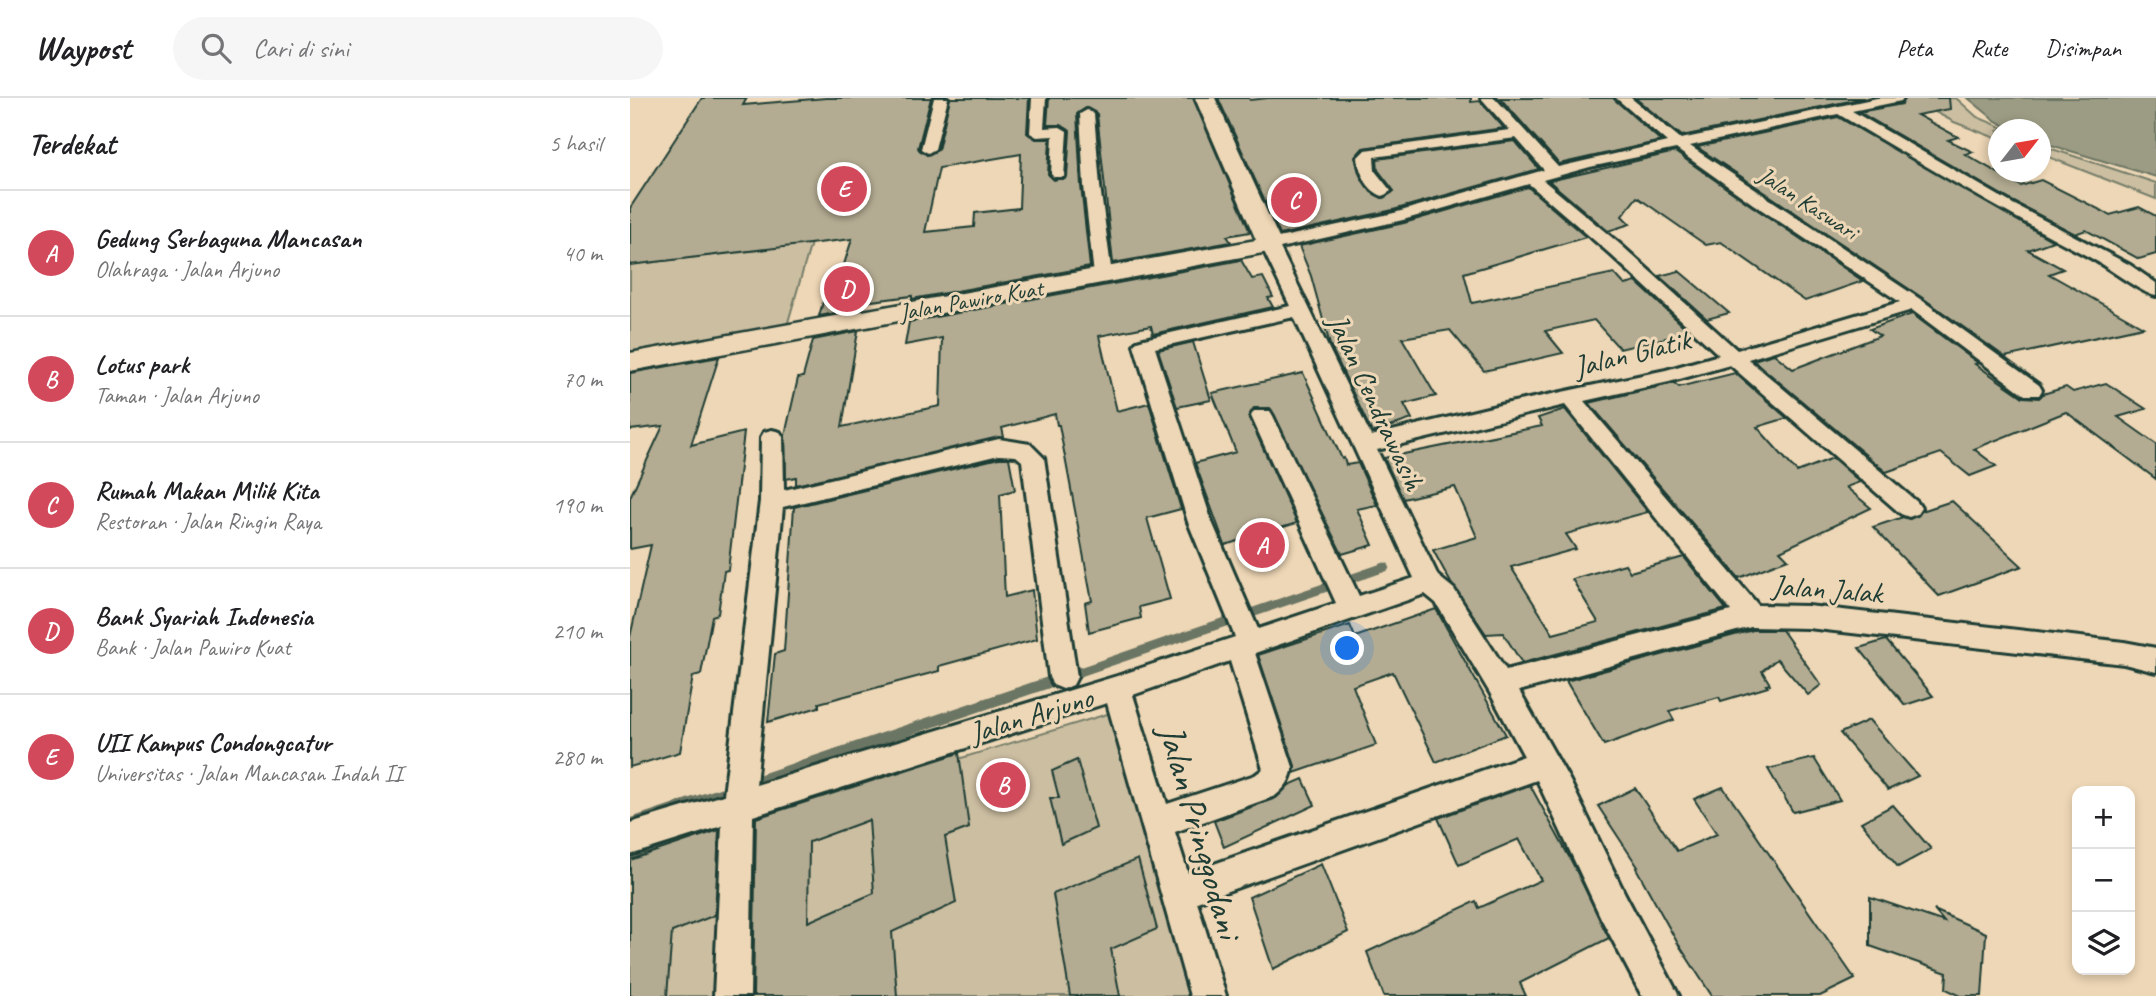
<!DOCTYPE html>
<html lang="id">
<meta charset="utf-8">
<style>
body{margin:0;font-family:Caveat,sans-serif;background:#f6f6f6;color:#202124}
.controls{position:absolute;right:21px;bottom:21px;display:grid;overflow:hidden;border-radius:14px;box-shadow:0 4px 10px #0003}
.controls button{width:63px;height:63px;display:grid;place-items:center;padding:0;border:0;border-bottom:2px solid #e0e0e0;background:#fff;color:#202124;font:35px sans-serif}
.compass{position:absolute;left:1358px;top:21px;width:63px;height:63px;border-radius:50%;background:#fff;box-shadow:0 4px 10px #0003;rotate:59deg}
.you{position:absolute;left:718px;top:551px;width:24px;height:24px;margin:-18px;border:5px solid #fff;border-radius:50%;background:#1a73e8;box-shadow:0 0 0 10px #1a73e833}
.badge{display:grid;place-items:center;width:46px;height:46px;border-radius:50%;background:#d1495b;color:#fff;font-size:23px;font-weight:700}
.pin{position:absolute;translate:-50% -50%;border:4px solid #fff;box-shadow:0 2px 7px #0006}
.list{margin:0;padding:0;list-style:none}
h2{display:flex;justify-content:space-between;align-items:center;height:91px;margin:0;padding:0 28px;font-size:30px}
h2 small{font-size:23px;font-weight:400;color:#757577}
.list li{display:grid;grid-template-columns:46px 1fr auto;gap:21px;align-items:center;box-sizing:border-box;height:126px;padding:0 28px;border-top:2px solid #e0e0e0}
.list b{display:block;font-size:26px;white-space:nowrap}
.list p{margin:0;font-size:23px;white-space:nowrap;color:#757577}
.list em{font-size:23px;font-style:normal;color:#757577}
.icon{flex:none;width:38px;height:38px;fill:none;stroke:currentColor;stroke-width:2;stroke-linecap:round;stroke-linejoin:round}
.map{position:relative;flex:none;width:1526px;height:898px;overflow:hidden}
header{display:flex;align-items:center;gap:42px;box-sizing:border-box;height:98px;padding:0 35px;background:#fff;border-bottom:2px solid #e0e0e0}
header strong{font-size:33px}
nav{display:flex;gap:38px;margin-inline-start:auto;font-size:24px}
.search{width:490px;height:63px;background:#f6f6f6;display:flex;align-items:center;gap:18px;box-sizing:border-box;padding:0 24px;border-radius:38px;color:#757577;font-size:26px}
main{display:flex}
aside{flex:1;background:#fff}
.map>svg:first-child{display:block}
</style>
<header>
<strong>Waypost</strong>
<div class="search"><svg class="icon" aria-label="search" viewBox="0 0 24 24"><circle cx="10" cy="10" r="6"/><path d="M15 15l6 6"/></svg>Cari di sini</div>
<nav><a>Peta</a><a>Rute</a><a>Disimpan</a></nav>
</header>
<main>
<aside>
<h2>Terdekat<small>5 hasil</small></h2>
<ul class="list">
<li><span class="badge">A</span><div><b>Gedung Serbaguna Mancasan</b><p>Olahraga · Jalan Arjuno</p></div><em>40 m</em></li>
<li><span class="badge">B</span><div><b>Lotus park</b><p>Taman · Jalan Arjuno</p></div><em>70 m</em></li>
<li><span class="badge">C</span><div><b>Rumah Makan Milik Kita</b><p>Restoran · Jalan Ringin Raya</p></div><em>190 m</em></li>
<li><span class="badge">D</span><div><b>Bank Syariah Indonesia</b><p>Bank · Jalan Pawiro Kuat</p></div><em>210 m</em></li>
<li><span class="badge">E</span><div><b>UII Kampus Condongcatur</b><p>Universitas · Jalan Mancasan Indah II</p></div><em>280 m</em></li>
</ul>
</aside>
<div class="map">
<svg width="1526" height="898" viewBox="0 0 1526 898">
<rect width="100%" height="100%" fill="#eed7b6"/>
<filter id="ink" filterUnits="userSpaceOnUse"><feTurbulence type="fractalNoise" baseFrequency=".0143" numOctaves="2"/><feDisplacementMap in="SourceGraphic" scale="14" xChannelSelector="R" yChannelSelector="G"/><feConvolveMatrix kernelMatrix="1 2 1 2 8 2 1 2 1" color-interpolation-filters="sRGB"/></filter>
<g filter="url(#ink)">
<g fill="#ccbea1" stroke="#767e6a" stroke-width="2">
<path d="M 1326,0 L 1347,19 L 1376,31 L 1368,32 L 1368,41 L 1324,24 L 1283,2 Z"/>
<path d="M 1410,47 L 1526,85 L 1526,101 L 1411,56 Z"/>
<path d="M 181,145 L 156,231 L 0,254 L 0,167 Z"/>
<path d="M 484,614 L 561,898 L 0,898 L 0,760 Z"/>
</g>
<path fill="#9c9b83" stroke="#6a7563" stroke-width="2" d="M 1338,0 L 1526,0 L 1526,79 L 1411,44 L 1410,32 L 1381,31 L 1366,23 Z"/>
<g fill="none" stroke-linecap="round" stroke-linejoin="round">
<path stroke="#6a7563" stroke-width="9" d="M 412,587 L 755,469"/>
<path stroke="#6a7563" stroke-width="11" d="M 0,726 L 417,585"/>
</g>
<g fill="#b4ac92" stroke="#1f3d34" stroke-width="2" fill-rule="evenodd">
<path d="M 72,0 L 117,0 L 113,7 L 196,0 L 301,0 L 288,50 L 297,57 L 308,52 L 320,0 L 399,0 L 397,35 L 406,41 L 420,41 L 418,76 L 424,82 L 437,79 L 440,33 L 431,27 L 417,27 L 419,0 L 563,0 L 620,134 L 597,138 L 601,144 L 483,165 L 467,16 L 456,10 L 447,16 L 451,88 L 460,169 L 282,201 L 282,198 L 234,204 L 233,210 L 189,218 L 195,197 L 205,195 L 222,141 L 0,167 L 0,110 ZM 391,56 L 389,110 L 345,115 L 344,129 L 295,134 L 309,70 Z"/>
<path d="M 588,0 L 619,0 L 620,2 L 638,0 L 841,0 L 841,4 L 850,3 L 874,30 L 733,50 L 725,59 L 730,77 L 741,94 L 752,100 L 764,93 L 748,72 L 747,61 L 885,43 L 909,71 L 763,112 L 650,137 Z"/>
<path d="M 870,0 L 983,0 L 1031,43 L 929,66 Z"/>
<path d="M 1005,0 L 1234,0 L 1052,38 Z"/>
<path d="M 1276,0 L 1319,0 L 1320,11 L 1287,17 L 1328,39 L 1318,42 L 1343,54 L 1335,56 L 1391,88 L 1411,82 L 1480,117 L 1509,109 L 1526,118 L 1526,156 L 1509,161 L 1456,132 L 1445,136 L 1384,104 L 1229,14 L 1272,6 Z"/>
<path d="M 1208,19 L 1423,143 L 1398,152 L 1433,171 L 1419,176 L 1513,229 L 1375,259 L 1294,201 L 1067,49 Z"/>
<path d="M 1045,54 L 1122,108 L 1233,183 L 1175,203 L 1091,144 L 1076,147 L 1007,99 L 992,118 L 1000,126 L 978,133 L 919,83 Z"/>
<path d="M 898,89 L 956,139 L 834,175 L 842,205 L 984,175 L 995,187 L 1006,184 L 1060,234 L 990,251 L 964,222 L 915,233 L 933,255 L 854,273 L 820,232 L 772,240 L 806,298 L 774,306 L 782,321 L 742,335 L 700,247 L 681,178 L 669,148 L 774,125 Z"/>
<path d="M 611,162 L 622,181 L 633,179 L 643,199 L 638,200 L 643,209 L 523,236 L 521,228 L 469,238 L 487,313 L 519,305 L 551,411 L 517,420 L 540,501 L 509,509 L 511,520 L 459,534 L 455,505 L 462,503 L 429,327 L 427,327 L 425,316 L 372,330 L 374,339 L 166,387 L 166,379 L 156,381 L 155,337 L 168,280 L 173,279 L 183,242 L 228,233 L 212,329 L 310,308 L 312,240 L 275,247 L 279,224 Z"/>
<path d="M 1049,173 L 1099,215 L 1077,221 L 1029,178 Z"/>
<path d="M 1282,216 L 1348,265 L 1345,266 L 1393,299 L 1409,300 L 1413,296 L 1436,289 L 1443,294 L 1476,285 L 1516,311 L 1488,319 L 1526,346 L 1526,381 L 1436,314 L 1344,351 L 1366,368 L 1340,378 L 1311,355 L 1256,374 L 1123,262 L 1144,256 L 1163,271 L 1250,238 L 1240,231 Z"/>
<path d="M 563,244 L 581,302 L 547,309 L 528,252 Z"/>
<path d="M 89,259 L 61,347 L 114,334 L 98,472 L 94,473 L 88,516 L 82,518 L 71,576 L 63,578 L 50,654 L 0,669 L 0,539 L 21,447 L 0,451 L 0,399 L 33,328 L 0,332 L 0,275 Z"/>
<path d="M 673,275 L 712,361 L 714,360 L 716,367 L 728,365 L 747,407 L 727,411 L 743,447 L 712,456 L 640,310 L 624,310 L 619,319 L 667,425 L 595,447 L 565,365 L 606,354 L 582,295 Z"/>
<path d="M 1105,275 L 1157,320 L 1127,329 L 1167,374 L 1203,360 L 1230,384 L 1216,389 L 1241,410 L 1150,453 L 1158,461 L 1109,480 L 959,305 L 1044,285 L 1049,289 Z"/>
<path d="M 935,311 L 1018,414 L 936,436 L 946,451 L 881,469 L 923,536 L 968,524 L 942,481 L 995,466 L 1000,474 L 1054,459 L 1096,511 L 892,565 L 873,535 L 856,536 L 821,485 L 803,452 L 847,439 L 825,389 L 773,401 L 754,360 L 912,328 L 908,320 Z"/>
<path d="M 369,360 L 379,360 L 385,392 L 370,396 L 375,499 L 402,492 L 407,541 L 309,568 L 309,573 L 189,605 L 189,609 L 138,624 L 145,556 L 154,553 L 164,409 Z"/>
<path d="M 1322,403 L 1392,468 L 1309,498 L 1243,429 L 1273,419 L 1280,421 L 1292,413 Z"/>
<path d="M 806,511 L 876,637 L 806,664 L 763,574 L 723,588 L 746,647 L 664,675 L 665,668 L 628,557 L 720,527 L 725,539 Z"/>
<path d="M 1123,532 L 1152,532 L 1191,587 L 1178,597 L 1147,561 L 1132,573 L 1140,586 L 1136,587 L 1138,589 L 1091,603 L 1089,599 L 1039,613 L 1044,622 L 974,647 L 936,583 Z"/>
<path d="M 1256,542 L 1303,598 L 1275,607 L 1229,550 Z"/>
<path d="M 1239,622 L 1288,678 L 1258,692 L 1210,635 Z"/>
<path d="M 329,655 L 339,730 L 315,739 L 326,805 L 262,834 L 267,898 L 123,898 L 126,720 ZM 239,722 L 244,795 L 178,824 L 179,744 Z"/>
<path d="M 1184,660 L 1210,702 L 1163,714 L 1138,671 Z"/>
<path d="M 447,662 L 466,730 L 431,746 L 420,700 L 429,700 L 422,673 Z"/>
<path d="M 673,681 L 685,707 L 594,749 L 584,723 L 646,700 L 659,687 Z"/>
<path d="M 900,687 L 943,766 L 979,840 L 890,885 L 896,898 L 754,898 L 737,854 L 846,803 L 849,810 L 911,782 L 889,741 L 829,767 L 808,720 Z"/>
<path d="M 1093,689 L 1225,881 L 1190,898 L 1082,898 L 1047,844 L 1006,770 L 1008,769 L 968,708 L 1005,690 L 1047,753 L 1087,736 L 1064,701 Z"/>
<path d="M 1263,707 L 1301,751 L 1268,769 L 1231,724 Z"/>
<path d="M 89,732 L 85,817 L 42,834 L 37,898 L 0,898 L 0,762 Z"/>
<path d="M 508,761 L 527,831 L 481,851 L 490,898 L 440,898 L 423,796 Z"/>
<path d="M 691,766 L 718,834 L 643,871 L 619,799 Z"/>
<path d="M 1240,799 L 1314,824 L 1304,812 L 1356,835 L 1352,898 L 1331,898 L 1316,891 L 1317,875 L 1240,848 Z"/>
</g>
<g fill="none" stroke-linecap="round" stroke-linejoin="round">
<defs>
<g id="minor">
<path d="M 304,0 L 318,0 L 305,51 L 298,55 L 291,51 Z"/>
<path d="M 402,0 L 416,0 L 414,30 L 430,29 L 437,33 L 434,79 L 424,79 L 421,76 L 423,38 L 407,39 L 400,35 Z"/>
<path d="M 851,0 L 865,0 L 928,69 L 1037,44 L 986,0 L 1001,0 L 1051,41 L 1247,0 L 1273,0 L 1271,3 L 1222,13 L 1383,106 L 1500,167 L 1526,185 L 1526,198 C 1511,195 1478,169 1461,160 C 1375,115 1292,66 1208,16 L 1060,48 L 1293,203 L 1409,287 L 1412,292 L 1409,297 L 1395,297 L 1282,212 L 1118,261 L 1287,404 L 1291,410 L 1287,416 L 1279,419 L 1271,416 L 1100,267 L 1039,284 L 954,303 L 1128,507 L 1178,508 L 1494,544 L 1526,550 L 1526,574 L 1494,566 L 1178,530 L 1121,529 L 889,593 L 940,683 L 995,796 L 1049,898 L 1012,898 L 971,820 L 907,682 L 567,804 L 596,898 L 560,898 L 477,605 L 123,718 L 120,898 L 84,898 L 92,728 L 0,757 L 0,725 L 94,697 L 130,403 L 131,339 L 134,334 L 142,332 L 150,334 L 153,339 L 154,392 L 369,341 L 400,346 L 414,360 L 447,579 L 443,587 L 433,591 L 423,587 L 419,579 L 392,363 L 386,358 L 369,357 L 153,409 L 126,687 L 487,578 L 605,539 L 558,424 L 504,247 L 507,243 L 514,241 L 660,208 L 631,147 L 634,143 L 764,115 L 914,72 L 886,40 L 744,59 L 745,73 L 761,93 L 753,98 C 737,93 729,74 728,59 L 735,52 L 879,32 ZM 1046,51 L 1123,106 L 1270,204 L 1107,252 L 991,147 L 913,82 L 960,69 ZM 899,86 L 979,155 L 1089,257 L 1036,272 L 870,307 L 741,338 L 650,150 L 773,122 ZM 664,219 L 784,480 L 729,498 L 643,318 L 640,313 L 624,313 L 621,318 L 706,505 L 628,531 L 582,424 L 525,250 ZM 935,307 L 1101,513 L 876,572 L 824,491 L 808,478 L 747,352 ZM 795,496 L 806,505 L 860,595 L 894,658 L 558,775 L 545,734 L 645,698 C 656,689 660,683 663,669 L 625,555 ZM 600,563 L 633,671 L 625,677 L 537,706 L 503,597 Z"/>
<path d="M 457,12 L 464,16 L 470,88 L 482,177 L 473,182 L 464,177 L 454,88 L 450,16 Z"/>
</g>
<path id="secondary" d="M 565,0 L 585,0 L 652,147 L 649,152 L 0,273 L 0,255 L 626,142 Z"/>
</defs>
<use href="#minor" stroke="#1f3d34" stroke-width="6"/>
<use href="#secondary" stroke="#1f3d34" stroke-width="5"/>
<use href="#minor" fill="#eed7b6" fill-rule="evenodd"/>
<use href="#secondary" fill="#eed7b6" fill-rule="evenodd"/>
</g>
</g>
<g text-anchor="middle" stroke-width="6" stroke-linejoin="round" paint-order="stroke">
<g font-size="24" fill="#1f3d34" stroke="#eed7b6">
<text transform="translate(1178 105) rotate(33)" y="8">Jalan Kaswari</text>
<text transform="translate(341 202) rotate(-10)" y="8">Jalan Pawiro Kuat</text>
</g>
<g font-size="30" fill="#1f3d34" stroke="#eed7b6">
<text transform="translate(1002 255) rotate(-14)" y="10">Jalan Glatik</text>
<text transform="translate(746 304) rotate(65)" y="10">Jalan Cendrawasih</text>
<text transform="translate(1197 491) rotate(4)" y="10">Jalan Jalak</text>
<text transform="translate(401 617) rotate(-17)" y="10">Jalan Arjuno</text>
</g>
<g font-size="37" fill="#1f3d34" stroke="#eed7b6">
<text transform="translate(571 733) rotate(74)" y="13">Jalan Pringgodani</text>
</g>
</g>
</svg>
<div class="controls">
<button>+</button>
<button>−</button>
<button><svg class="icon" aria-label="layers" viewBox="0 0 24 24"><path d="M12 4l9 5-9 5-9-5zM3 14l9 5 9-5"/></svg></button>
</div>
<svg class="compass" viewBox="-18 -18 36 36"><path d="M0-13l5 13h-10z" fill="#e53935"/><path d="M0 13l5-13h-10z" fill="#757577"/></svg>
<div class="you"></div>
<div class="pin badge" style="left:632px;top:447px">A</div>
<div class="pin badge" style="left:373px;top:687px">B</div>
<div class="pin badge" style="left:664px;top:102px">C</div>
<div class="pin badge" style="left:217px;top:191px">D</div>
<div class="pin badge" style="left:214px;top:91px">E</div>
</div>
</main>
